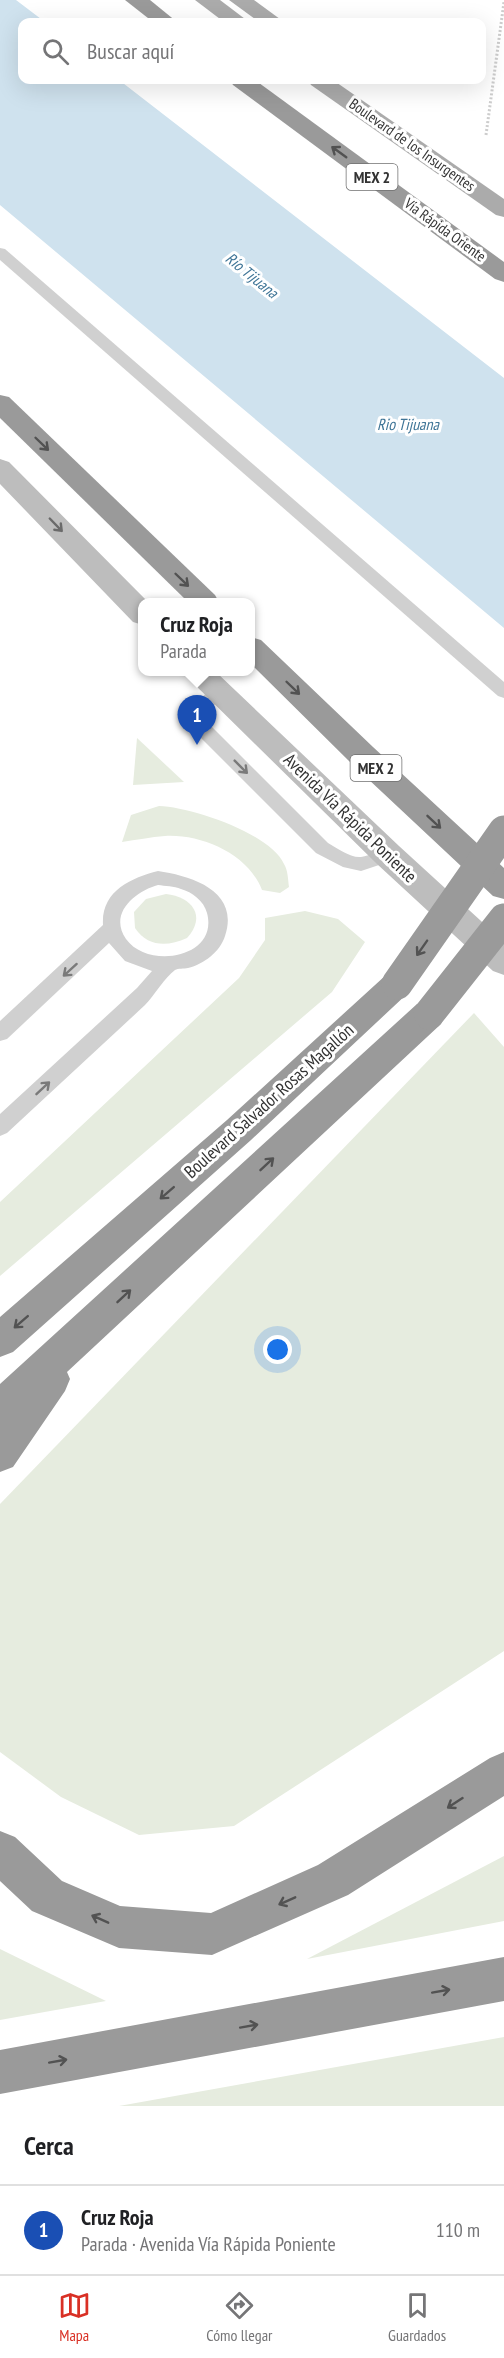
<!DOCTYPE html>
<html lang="es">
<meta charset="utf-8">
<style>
body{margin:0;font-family:"PT Sans Narrow",sans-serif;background:#f6f6f6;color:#202124}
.you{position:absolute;left:278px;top:1350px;width:21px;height:21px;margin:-15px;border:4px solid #fff;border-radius:50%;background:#1a73e8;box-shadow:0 0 0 9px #1a73e833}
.badge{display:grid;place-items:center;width:39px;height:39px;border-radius:50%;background:#d93025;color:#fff;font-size:20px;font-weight:700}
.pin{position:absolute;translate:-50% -50px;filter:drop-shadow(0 2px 3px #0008)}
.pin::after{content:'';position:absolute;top:32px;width:21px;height:18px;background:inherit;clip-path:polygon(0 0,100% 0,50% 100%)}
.popup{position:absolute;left:138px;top:598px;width:117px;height:78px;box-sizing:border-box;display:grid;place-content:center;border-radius:12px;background:#fff;filter:drop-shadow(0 2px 4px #0005);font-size:20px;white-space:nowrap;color:#757577}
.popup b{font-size:22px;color:#202124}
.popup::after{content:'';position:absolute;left:50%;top:100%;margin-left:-12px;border:12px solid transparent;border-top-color:#fff}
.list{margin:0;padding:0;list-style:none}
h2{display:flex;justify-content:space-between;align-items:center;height:78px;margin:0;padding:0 24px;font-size:26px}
h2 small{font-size:20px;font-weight:400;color:#757577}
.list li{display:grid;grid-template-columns:39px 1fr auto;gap:18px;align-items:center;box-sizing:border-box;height:90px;padding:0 24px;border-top:2px solid #e0e0e0}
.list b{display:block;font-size:22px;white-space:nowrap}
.list p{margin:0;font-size:20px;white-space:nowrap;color:#757577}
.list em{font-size:20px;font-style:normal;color:#757577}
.icon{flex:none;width:33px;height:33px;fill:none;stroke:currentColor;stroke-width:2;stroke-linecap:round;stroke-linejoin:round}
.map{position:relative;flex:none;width:504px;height:2106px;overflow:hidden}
.search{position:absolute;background:#fff;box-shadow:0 6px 24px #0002;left:18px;right:18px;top:18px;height:66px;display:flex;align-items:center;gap:15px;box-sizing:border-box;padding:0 21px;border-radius:12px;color:#757577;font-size:22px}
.sheet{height:168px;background:#fff}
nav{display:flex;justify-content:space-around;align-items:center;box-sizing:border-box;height:84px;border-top:2px solid #e0e0e0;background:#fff;font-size:16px;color:#757577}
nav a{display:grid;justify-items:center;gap:3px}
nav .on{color:#d93025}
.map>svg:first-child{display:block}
</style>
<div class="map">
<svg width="504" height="2106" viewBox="0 0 504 2106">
<rect width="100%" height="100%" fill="#fff"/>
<g fill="#e6ecdf">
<path d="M 137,738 L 184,782 L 133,785 Z"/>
<path d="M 159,806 C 191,807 270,833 284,864 C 288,870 288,880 289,887 L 280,893 L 262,890 C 248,854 202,834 165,836 C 151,837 136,840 122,842 L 131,815 Z"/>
<path d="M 166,894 C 192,897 207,916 187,938 C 167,947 148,947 135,928 L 134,912 L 146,899 Z"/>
<path d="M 305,911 L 338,919 L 365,942 L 332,992 L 0,1276 L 0,1202 L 239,978 L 265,940 L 265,918 Z"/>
<path d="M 474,1013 L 504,1047 L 504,1651 L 234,1826 L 139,1835 L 61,1797 L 0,1752 L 0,1504 Z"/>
<path d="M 504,1856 L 504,1921 L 307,1959 Z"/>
<path d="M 0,1949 L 106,2001 L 0,2020 Z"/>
<path d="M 504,2037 L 504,2106 L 119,2106 Z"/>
</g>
<path fill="#cfe2ee" d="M 0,0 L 16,0 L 45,22 L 22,22 L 22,80 L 119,80 L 504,378 L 504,628 L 0,205 Z"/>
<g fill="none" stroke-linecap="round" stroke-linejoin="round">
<path stroke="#cdcdcd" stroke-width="3" stroke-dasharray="2 2" stroke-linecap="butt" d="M 486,135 L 504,2"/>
<g fill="#d0d0d0" fill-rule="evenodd">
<path d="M 0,248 L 5,249 L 504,682 L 504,698 L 498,696 L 0,260 Z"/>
<path d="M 218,685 L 224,687 L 227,691 L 208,712 L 211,726 L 328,843 C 337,848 350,858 361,857 C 373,856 382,846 394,850 L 397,855 L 394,860 L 361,871 L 343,867 L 316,853 L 197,734 L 190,710 L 212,687 Z"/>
<path d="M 158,871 C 192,876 240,891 225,936 C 220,952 204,964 188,968 C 184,969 178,968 175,970 C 165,977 154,996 145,1005 C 99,1048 53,1090 7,1133 L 0,1136 L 0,1114 L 137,988 L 152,971 L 125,961 L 109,943 L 7,1039 L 0,1041 L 0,1021 L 103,925 C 101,891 131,878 158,871 ZM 158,885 C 165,886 174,886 181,889 C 192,892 204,901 207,913 C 219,958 148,970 126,939 C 108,913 136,891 158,885 Z"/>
</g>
<g fill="#bdbdbd" fill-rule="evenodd">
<path d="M 0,459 L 9,462 L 148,602 L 143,602 L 143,625 L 133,622 L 0,484 Z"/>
<path d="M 185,672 L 216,672 L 399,846 L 504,942 L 504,975 L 493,971 L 377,864 L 189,679 Z"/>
</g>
<g fill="#ababab" fill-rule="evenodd">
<path d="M 195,0 L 220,0 L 249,22 L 224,22 Z"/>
<path d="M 229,0 L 254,0 L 284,22 L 259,22 Z"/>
<path d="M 308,80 L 333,80 L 504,199 L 504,217 L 496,215 L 311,85 Z"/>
</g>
<g fill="#9a9a9a" fill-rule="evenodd">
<path d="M 125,0 L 150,0 L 177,22 L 153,22 Z"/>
<path d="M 230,80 L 255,80 L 504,262 L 504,282 L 495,279 L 233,85 Z"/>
<path d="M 0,395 L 9,397 L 215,595 L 219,602 L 188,602 L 0,418 Z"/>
<path d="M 251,637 L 261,640 L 373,747 L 504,868 L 504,899 L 493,896 L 351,763 L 251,664 Z"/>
<path d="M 397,971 L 408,975 L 413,984 L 408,993 L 251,1140 L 13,1352 L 0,1357 L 0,1317 L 227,1120 L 386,975 Z"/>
<path d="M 429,1001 L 441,1004 L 445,1014 L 441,1024 L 67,1372 L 70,1379 L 65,1391 L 13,1467 L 0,1472 L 0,1384 L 417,1004 Z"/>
<path d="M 504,1752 L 504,1796 L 348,1895 L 212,1955 L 119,1948 L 32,1911 L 0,1881 L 0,1831 L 15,1837 L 62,1881 L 120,1906 L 211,1913 L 318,1865 L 490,1758 Z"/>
<path d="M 504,1957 L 504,2001 L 0,2094 L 0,2050 Z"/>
</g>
<g stroke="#9a9a9a" stroke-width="31">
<path d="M 397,984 L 504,831"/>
<path d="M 429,1014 L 504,919"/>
</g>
</g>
<defs><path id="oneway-shaft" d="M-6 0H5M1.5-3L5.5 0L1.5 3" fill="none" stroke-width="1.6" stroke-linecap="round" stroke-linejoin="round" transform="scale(1.5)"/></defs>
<g stroke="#525252">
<use href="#oneway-shaft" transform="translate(339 152) rotate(-144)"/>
<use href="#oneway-shaft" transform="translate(42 444) rotate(44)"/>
<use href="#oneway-shaft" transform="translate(182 580) rotate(44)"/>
<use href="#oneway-shaft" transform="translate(293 688) rotate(44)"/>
<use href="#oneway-shaft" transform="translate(434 822) rotate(43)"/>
<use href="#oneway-shaft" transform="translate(422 948) rotate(125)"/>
<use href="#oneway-shaft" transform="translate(267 1164) rotate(-43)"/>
<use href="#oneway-shaft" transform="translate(167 1193) rotate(139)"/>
<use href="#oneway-shaft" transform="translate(124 1296) rotate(-43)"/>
<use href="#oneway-shaft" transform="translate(21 1322) rotate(139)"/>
<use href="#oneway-shaft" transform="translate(455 1803) rotate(147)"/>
<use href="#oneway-shaft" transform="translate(287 1901) rotate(156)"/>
<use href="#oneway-shaft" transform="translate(100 1919) rotate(-156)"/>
<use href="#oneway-shaft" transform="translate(441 1991) rotate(-10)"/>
<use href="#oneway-shaft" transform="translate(249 2026) rotate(-10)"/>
<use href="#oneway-shaft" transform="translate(58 2061) rotate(-10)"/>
</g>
<use stroke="#6a6a6a" href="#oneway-shaft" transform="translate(56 525) rotate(46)"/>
<g stroke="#7a7a7a">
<use href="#oneway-shaft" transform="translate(241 767) rotate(45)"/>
<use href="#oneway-shaft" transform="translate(70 970) rotate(138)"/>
<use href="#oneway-shaft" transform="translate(43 1088) rotate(-43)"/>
</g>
<g text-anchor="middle" stroke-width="6" stroke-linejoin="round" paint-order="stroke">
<g font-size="15" fill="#333" stroke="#fff">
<text transform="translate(412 145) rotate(35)" y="5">Boulevard de los Insurgentes</text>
<text transform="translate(445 230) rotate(36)" y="5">Vía Rápida Oriente</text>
</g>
<g fill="#fff" stroke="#707070" stroke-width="1.5">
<rect x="346.5" y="164" width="51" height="26" rx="4.5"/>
<rect x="350.5" y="755" width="51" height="26" rx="4.5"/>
</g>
<g font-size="16" font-weight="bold" fill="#333">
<text x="372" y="183">MEX 2</text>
<text x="376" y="774">MEX 2</text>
</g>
<g font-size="16" font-style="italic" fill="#3f7597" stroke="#fff">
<text transform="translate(252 275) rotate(39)" y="6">Río Tijuana</text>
<text x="408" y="430">Rio Tijuana</text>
</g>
<g font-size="18" fill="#333" stroke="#fff">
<text transform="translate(350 818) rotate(44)" y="6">Avenida Vía Rápida Poniente</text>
<text transform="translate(269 1101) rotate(-42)" y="6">Boulevard Salvador Rosas Magallón</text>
</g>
</g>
</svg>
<div class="you"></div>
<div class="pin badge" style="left:197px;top:745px;background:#1a4fb4">1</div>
<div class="popup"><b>Cruz Roja</b>Parada</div>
<div class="search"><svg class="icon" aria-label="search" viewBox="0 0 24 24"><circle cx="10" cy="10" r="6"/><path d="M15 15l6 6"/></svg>Buscar aquí</div>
</div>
<section class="sheet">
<h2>Cerca<small></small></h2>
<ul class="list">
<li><span class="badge" style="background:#1a4fb4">1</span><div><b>Cruz Roja</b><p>Parada · Avenida Vía Rápida Poniente</p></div><em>110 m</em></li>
</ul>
</section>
<nav>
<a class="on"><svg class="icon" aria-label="map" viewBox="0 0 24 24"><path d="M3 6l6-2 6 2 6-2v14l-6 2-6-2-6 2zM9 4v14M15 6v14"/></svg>Mapa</a>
<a><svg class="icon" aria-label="directions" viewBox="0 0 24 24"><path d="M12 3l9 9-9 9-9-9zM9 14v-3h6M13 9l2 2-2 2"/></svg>Cómo llegar</a>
<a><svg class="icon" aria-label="saved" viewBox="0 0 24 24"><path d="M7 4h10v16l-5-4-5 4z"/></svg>Guardados</a>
</nav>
